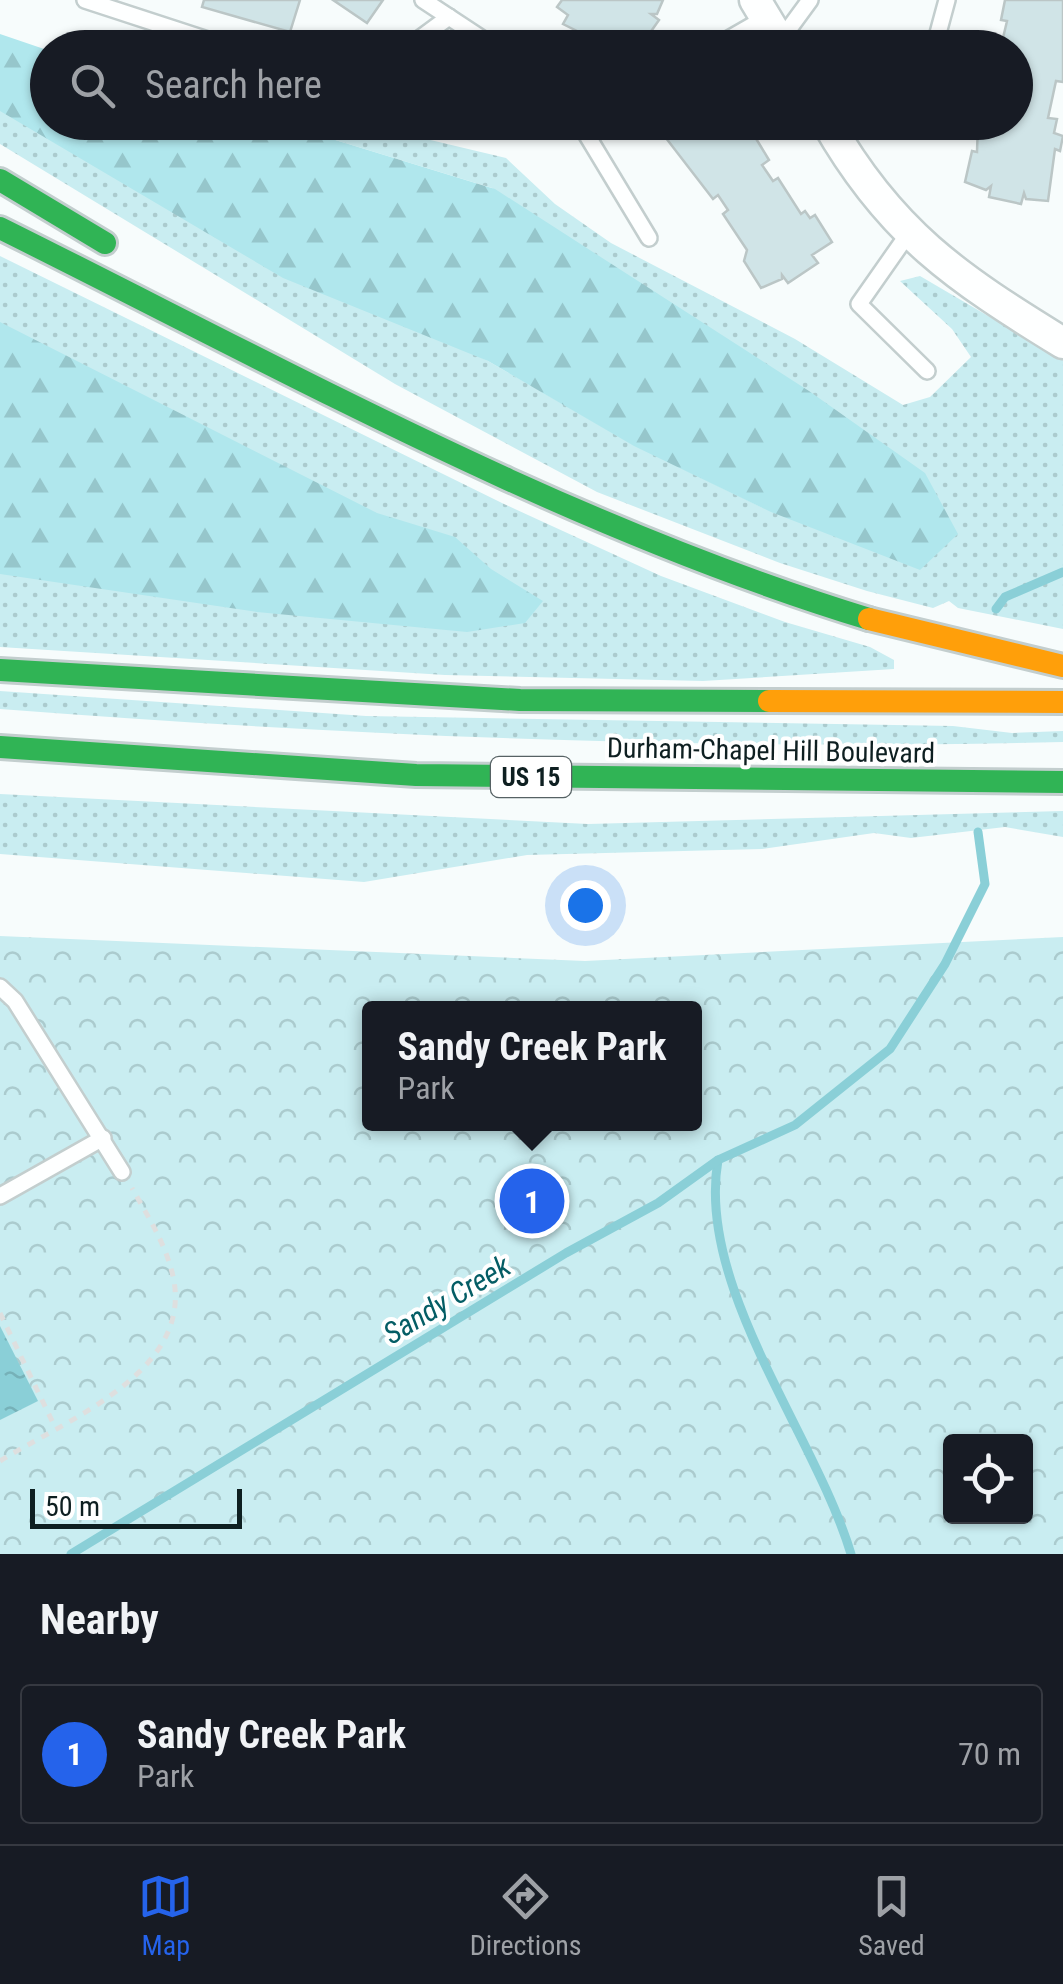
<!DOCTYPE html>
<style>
body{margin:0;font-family:"Roboto Condensed",sans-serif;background:#20242c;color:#f1f3f6}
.controls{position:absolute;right:30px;bottom:30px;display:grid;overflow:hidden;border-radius:10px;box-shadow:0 2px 8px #0004}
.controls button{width:90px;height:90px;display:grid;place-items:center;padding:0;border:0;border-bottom:2px solid #363941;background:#171b24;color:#f1f3f6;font:50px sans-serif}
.scale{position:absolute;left:30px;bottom:25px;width:212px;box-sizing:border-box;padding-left:10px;border:5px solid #0e1f21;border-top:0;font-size:28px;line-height:35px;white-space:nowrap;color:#0e1f21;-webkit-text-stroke:8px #fff;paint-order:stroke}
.you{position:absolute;left:585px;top:905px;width:35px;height:35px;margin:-25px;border:8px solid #fff;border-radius:50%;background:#1a73e8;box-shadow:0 0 0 15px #1a73e833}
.badge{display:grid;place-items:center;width:65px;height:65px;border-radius:50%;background:#2563eb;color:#fff;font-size:32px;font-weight:700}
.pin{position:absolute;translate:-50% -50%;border:5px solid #fff;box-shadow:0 2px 10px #0006}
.popup{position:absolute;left:362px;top:1001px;width:340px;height:130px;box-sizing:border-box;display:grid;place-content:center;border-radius:10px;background:#171b24;filter:drop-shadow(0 2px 8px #0005);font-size:32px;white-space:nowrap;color:#9ea1a6}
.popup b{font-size:38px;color:#f1f3f6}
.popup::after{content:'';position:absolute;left:50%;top:100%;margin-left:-20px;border:20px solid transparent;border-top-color:#171b24}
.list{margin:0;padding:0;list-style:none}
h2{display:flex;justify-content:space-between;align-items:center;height:130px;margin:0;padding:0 40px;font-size:42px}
h2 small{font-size:32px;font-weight:400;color:#9ea1a6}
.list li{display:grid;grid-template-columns:65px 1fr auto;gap:30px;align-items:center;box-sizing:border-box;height:140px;margin:0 20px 20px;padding:0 20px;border:2px solid #363941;border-radius:10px}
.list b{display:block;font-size:38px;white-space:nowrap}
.list p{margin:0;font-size:32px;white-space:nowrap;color:#9ea1a6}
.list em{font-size:32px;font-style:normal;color:#9ea1a6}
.icon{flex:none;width:55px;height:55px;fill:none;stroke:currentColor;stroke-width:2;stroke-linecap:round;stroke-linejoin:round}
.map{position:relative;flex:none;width:1063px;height:1554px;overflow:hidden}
.search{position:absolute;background:#171b24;box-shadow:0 2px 8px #0004;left:30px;right:30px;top:30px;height:110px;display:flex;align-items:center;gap:25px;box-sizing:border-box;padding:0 35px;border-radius:55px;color:#9ea1a6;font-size:38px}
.sheet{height:290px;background:#171b24}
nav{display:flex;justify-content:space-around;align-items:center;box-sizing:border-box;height:140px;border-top:2px solid #363941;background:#171b24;font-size:28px;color:#9ea1a6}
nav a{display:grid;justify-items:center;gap:5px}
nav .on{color:#2563eb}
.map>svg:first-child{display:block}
</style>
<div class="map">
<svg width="1063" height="1554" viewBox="0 0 1063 1554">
<defs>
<pattern id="grass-dots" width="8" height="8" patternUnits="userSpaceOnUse" patternTransform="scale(2.5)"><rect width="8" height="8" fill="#c9edf1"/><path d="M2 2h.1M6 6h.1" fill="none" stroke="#abcbce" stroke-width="1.8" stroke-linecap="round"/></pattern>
<pattern id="forest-firs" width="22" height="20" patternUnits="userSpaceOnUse" patternTransform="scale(2.5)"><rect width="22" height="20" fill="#b0e7ed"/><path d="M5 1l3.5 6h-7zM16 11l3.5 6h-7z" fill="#96c6cb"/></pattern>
<pattern id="park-crowns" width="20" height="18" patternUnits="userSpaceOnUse" patternTransform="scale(2.5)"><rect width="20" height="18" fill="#c9edf1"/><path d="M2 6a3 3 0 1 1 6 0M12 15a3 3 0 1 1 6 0" fill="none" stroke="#abcbce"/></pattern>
<pattern id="water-ripples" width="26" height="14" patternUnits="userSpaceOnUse" patternTransform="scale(2.5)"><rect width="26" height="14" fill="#8acfd7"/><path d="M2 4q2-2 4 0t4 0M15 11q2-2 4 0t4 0" fill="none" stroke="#76b1b8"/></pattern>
</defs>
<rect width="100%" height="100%" fill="#f7fcfc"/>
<g fill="url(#grass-dots)">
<path d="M 0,110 L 488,361 L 632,444 L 763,508 L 492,188 L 280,123 L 359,123 L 506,158 L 555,204 L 611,243 L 795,339 L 903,405 L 930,397 L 971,357 L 952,329 L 900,281 L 920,276 L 1063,360 L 1063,629 L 958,608 L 949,601 L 933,608 L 867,591 L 780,563 L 597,492 L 395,384 L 0,144 Z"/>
<path d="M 0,256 L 504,504 L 661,576 L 785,622 L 870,647 L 894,660 L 894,669 L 703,681 L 445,675 L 0,647 Z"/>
<path d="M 0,691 L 366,716 L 953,726 L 1012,733 L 1063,731 L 1063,742 C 708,751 354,736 0,709 Z"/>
<path d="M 0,794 L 588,824 L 1063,811 L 1063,837 L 1005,827 L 911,838 L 874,833 L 762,849 L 527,855 L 364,882 L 0,854 Z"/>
</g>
<g fill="url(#forest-firs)">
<path d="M 0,34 L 47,50 L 48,122 L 280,123 L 495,189 L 809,391 L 925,473 L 958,534 L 920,570 L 771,512 L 634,446 L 488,361 L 283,278 L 0,111 Z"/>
<path d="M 0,322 L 377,513 L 455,537 L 491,569 L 543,601 L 525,623 L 467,632 L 257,612 L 0,574 Z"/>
</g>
<path fill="url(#park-crowns)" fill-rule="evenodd" d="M 0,936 L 585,961 L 1063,937 L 1063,1554 L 0,1554 ZM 370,1008 L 694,1008 L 694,1124 L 370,1124 ZM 950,1442 L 1026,1442 L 1026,1516 L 950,1516 Z"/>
<path fill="url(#water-ripples)" d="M 0,1326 L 38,1401 L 0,1420 Z"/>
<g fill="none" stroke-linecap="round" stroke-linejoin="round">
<g stroke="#8acfd7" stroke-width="9">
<path d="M 996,609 L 1005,597 L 1063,572"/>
<path d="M 718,1160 C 696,1287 815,1434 851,1554"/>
<path d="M 71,1554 L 566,1253 L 658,1203 L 718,1160 L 795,1125 L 890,1049 L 945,964 L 985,884 L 978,832"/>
</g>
</g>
<g fill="#d0e4e7" stroke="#bbc6c6" stroke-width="2.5">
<path d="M 204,0 L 300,0 L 290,32 L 202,7 Z"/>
<path d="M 333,0 L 383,0 L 367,23 Z"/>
<path d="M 562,0 L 663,0 L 657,14 L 651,14 L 659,20 L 640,47 L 631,41 L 632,48 L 596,48 L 591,44 L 595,40 L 563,24 L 568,15 L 557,7 Z"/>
<path d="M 1005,0 L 1063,0 L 1063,82 L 1056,81 L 1048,118 L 1057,119 L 1054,133 L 1063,136 L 1060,151 L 1055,149 L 1048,201 L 1026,199 L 1024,193 L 1021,204 L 989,197 L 991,186 L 986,190 L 965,182 L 972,151 L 977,152 L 978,122 L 1016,122 L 1016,48 L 995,48 L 998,36 L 1003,38 L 1007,21 L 1001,20 Z"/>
<path d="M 668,122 L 746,122 L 769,160 L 762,165 L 773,181 L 778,178 L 801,214 L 805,211 L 810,218 L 815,215 L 832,242 L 812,255 L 818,263 L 788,283 L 782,275 L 782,279 L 761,288 L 744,261 L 747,250 L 723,214 L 728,210 L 718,195 L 713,199 L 659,129 Z"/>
</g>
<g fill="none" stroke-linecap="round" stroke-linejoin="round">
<defs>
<g id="lane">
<path d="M 85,0 L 232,48"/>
<path d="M 423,0 L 496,48"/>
<path d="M 780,41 L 810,0"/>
<path d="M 407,48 L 449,17"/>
<path d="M 713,48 L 767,17"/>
<path d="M 934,48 L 947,0"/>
<path d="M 579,122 L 649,238"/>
<path d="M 908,234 L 859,304 L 927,371"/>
<path d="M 0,987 L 15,1001 L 122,1172"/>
<path d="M 0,1196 L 103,1138"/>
</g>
<g id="street">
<path d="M 755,0 L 784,48"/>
<path d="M 827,122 C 890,233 957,278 1063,343"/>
</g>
<g id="fast">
<path d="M 0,180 L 105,243"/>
<path d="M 0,228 C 284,369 564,526 869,619"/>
<path d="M 0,670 L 520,700 L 769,701"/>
<path d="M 0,747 L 416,775 L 1063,782"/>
</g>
<g id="slow">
<path d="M 869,619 L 1063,666"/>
<path d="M 769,701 L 1063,702"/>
</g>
</defs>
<use href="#lane" stroke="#c3cece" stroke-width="20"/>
<use href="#street" stroke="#c3cece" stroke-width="35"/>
<use href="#fast" stroke="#c3cece" stroke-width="28"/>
<use href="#slow" stroke="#c3cece" stroke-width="28"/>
<g stroke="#dedfdf" stroke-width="5" stroke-dasharray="8 8" stroke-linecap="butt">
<path d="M 0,1313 L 55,1427"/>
<path d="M 0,1461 C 68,1419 198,1370 172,1272 C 164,1241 147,1215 132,1188"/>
</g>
<use href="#lane" stroke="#feffff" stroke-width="15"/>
<use href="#street" stroke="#feffff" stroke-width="30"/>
<use href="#fast" stroke="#30b455" stroke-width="22"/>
<use href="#slow" stroke="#ff9f0a" stroke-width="22"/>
</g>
<g text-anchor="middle" stroke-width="8" stroke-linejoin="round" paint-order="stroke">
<rect fill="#fff" stroke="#566264" stroke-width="2.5" x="491" y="757" width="80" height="40" rx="8"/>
<g font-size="25" font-weight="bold" fill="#0e1f21">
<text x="531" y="786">US 15</text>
</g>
<g font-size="28" fill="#0e1f21" stroke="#fff">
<text transform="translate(771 750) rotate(1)" y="10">Durham-Chapel Hill Boulevard</text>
</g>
<g font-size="30" font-style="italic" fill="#045d65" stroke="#fff">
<text transform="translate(447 1300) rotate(-31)" y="10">Sandy Creek</text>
</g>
</g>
</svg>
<div class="controls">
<button><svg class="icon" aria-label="locate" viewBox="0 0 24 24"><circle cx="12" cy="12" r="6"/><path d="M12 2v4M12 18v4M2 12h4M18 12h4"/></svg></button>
</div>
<div class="scale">50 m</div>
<div class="you"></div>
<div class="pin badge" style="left:532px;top:1201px">1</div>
<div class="popup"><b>Sandy Creek Park</b>Park</div>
<div class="search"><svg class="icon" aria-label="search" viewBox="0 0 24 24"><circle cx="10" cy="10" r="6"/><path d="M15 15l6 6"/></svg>Search here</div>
</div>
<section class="sheet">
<h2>Nearby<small></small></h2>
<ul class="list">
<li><span class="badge">1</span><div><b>Sandy Creek Park</b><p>Park</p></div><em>70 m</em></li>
</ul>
</section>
<nav>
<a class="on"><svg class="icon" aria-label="map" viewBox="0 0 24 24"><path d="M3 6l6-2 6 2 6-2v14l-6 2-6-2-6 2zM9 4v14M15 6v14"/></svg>Map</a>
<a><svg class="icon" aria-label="directions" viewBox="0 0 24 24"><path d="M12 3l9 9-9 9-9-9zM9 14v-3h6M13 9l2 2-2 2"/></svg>Directions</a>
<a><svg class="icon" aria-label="saved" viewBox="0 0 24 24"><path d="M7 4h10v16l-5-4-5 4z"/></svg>Saved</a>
</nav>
